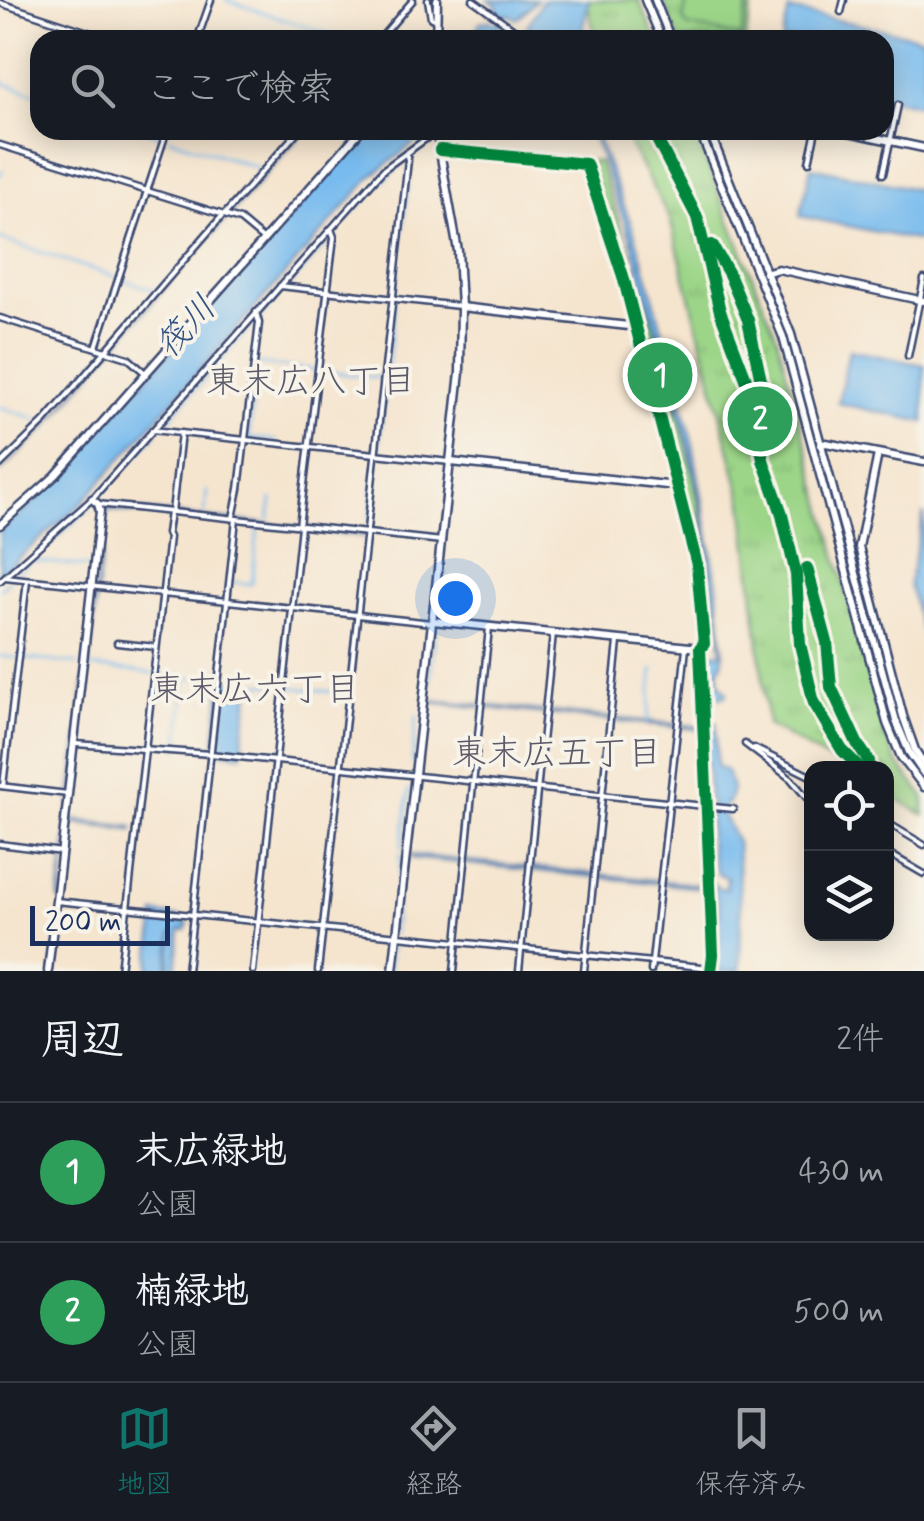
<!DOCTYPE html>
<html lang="ja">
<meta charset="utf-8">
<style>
body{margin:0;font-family:Mynerve,"Klee One",sans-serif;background:#20242c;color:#f1f3f6}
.controls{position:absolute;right:30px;bottom:30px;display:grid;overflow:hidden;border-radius:20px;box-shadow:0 5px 25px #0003}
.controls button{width:90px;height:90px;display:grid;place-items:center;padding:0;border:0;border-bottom:2px solid #363941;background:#171b24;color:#f1f3f6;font:50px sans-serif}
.scale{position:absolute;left:30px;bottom:25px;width:140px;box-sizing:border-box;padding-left:10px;border:5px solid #1b2f5e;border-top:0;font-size:28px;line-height:35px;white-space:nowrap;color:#1b2f5e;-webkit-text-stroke:8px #f7f3e8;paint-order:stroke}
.you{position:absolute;left:455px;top:598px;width:35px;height:35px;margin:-25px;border:8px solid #fff;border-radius:50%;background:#1a73e8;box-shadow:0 0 0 15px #1a73e833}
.badge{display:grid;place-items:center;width:65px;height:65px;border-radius:50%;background:#0f766e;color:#fff;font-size:32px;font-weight:700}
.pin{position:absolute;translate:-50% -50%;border:5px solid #fff;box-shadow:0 2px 10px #0006}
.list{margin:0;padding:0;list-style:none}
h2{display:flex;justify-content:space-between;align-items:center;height:130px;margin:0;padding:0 40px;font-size:42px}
h2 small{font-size:32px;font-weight:400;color:#9ea1a6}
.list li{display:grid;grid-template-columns:65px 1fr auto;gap:30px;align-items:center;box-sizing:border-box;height:140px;padding:0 40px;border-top:2px solid #363941}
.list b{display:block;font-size:38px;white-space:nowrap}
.list p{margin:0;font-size:32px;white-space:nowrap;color:#9ea1a6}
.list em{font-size:32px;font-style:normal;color:#9ea1a6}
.icon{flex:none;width:55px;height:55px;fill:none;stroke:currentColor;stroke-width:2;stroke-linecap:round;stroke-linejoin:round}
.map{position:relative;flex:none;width:924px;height:971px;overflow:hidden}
.search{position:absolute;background:#171b24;box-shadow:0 5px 25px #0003;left:30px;right:30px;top:30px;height:110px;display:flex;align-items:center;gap:25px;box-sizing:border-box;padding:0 35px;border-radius:30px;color:#9ea1a6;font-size:38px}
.sheet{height:410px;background:#171b24}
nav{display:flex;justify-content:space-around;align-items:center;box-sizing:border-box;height:140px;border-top:2px solid #363941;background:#171b24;font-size:28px;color:#9ea1a6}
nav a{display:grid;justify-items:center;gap:5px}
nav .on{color:#0f766e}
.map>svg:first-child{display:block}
</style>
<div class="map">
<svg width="924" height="971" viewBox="0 0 924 971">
<defs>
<pattern id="park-tufts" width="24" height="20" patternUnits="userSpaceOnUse" patternTransform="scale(2.5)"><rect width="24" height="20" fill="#9cd588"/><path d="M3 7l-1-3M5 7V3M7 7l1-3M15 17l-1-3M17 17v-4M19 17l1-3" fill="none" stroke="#86b778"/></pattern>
</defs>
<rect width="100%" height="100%" fill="#f7f3e8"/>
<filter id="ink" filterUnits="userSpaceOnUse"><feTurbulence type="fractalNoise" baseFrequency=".01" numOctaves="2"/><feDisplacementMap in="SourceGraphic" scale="20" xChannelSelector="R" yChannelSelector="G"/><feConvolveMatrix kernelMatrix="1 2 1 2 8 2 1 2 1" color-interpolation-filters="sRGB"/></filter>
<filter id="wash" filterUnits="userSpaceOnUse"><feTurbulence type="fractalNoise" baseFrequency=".0048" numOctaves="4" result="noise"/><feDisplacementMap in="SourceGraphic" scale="40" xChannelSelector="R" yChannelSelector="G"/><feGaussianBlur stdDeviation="2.25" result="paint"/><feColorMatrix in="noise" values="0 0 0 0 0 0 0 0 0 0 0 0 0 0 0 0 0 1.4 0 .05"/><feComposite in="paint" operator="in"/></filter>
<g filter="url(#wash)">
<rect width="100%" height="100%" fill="#f5e5cf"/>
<g fill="url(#park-tufts)" stroke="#5c8273" stroke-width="2.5">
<path d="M 589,0 L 639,0 L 656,40 L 596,40 L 588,6 Z"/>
<path d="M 663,0 L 753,0 L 745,40 L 679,40 Z"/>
<path d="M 622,130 L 693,130 L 777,337 L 885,735 L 896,761 L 924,797 L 924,815 L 887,793 L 886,768 L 843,768 L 768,725 L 743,502 L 670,219 Z"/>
<path d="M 590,161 L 599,162 C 631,257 664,352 687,450 C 701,505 707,562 715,618 L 704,618 L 701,567 L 641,327 Z"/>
</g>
<path fill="#9cd588" stroke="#5c8273" stroke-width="2.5" d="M 687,0 L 749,0 L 741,37 L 687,26 L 683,20 Z"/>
<g fill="#78bbee" stroke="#4a75a6" stroke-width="2.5">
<path d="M 489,0 L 537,0 L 517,19 L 507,14 L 498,30 L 500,33 L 498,40 L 469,40 L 481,21 L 486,23 L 488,20 L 495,24 L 503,15 L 496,9 L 497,6 Z"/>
<path d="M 543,0 L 589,0 L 580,40 L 547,40 L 542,33 L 533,37 L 528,34 L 531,30 L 527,26 Z"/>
<path d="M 789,10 L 924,38 L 924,106 L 884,97 L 884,40 L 782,40 Z"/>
<path d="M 303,130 L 305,130 L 132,326 L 47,427 L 0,472 L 51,419 L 130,325 Z"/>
<path d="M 368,130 L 431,130 L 372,176 L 82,503 L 0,574 L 0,531 L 40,497 Z"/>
<path d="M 591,130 L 598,140 L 633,229 L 649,281 L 693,444 L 717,584 L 724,654 L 722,664 L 718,671 L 720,684 L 727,692 L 726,696 L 706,698 L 704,655 L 706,652 L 722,653 L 704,521 L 690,450 L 631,239 Z"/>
<path d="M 811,167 L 924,191 L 924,242 L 800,216 Z"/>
<path d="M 849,350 L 924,365 L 924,422 L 838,403 Z"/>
<path d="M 105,507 L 364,534 L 364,536 L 107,510 L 70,820 L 133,827 L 133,830 L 69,823 L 61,901 L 59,900 Z"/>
<path d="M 924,513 L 924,639 L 909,584 Z"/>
<path d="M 221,682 L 251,685 L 241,754 L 214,751 Z"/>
<path d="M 429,700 L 705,727 L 711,722 L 716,722 L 717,766 L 727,771 L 732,789 L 728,803 L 725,803 L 723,815 L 737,842 L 741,920 L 740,971 L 713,971 C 717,948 726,910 713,889 L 411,858 L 412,855 L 712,886 L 712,884 L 715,884 L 715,887 L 726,889 L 727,877 C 725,876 721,876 719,874 C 708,864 708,819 712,805 L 709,800 L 706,730 L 428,702 Z"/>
<path d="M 155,914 L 180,917 L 179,922 L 188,923 L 186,930 L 180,930 L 176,971 L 169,971 L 172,932 L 167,971 L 149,971 Z"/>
</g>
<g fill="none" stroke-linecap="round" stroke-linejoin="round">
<g stroke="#78bbee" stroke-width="2.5">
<path d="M 226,0 L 346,40"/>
<path d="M 0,78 L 3,79 L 3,83 L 40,95"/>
<path d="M 144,130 L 163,136"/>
<path d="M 169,138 L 261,169"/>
<path d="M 0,175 L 2,170"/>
<path d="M 335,233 L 377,187 L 404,162"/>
<path d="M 0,239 L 116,277"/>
<path d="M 121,279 L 154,290"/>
<path d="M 290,285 L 331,238"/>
<path d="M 395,296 L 411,157 L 423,148"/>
<path d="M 261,317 L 276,300"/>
<path d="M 257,364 L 315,370"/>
<path d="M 256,367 L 249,438 L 276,441"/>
<path d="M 321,371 L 381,378"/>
<path d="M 0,407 L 42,421"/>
<path d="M 161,428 L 256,321"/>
<path d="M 378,452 L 395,302"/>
<path d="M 100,496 L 157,433"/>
<path d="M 205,512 L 207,491"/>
<path d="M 269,519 L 272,499"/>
<path d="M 369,531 L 377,456"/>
<path d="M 34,561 L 90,567"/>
<path d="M 14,576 L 90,508"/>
<path d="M 232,582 L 252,584 L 258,527"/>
<path d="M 0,589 L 10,580"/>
<path d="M 0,656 L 17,658"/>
<path d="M 20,658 L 78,664"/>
<path d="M 88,667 L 152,673"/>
<path d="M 155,674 L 216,680"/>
<path d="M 221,680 L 281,686"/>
<path d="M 286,687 L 345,693"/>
<path d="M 428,696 L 436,626"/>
<path d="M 648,722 L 653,669"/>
<path d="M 178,749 L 186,678"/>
<path d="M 412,763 L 417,715"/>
<path d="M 402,849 L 409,789"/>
<path d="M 393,934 L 401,854"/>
<path d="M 389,971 L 392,939"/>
</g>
</g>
</g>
<g filter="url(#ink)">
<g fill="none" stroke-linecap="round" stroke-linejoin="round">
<defs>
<g id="street">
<path d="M 428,0 L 431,18 L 436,20"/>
<path d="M 473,0 L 529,40"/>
<path d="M 0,3 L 112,40"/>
<path d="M 841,12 L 844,0"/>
<path d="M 197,40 L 211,0"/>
<path d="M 379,40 L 413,0"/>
<path d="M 0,145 L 240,220 L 264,240"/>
<path d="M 809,162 L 816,130"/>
<path d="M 883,174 L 898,105"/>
<path d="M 224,215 L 299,130"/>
<path d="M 280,286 L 459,306"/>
<path d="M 0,318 L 128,358 L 144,372"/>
<path d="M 96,347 L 167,130"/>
<path d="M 908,356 L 924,279"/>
<path d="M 152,430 L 450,462"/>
<path d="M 0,465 L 45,421 L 223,215"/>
<path d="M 98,504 L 442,541"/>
<path d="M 172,512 L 181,433"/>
<path d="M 233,518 L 239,489 L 259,323 L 256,312"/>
<path d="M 299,526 L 334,237 L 331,229"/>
<path d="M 5,577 L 432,623"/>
<path d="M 0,581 L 92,499 L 384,169 L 434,133"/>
<path d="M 117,643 L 156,647"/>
<path d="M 700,648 L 713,955 L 711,971"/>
<path d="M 76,744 L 210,754 L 733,809"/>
<path d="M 745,744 L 791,779 L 812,804"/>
<path d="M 754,748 L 812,777"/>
<path d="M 0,786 L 68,794"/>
<path d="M 3,786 L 27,580"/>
<path d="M 886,822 L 924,845"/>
<path d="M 0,844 L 62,852"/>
<path d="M 886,852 L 924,874"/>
<path d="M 56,901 L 711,968"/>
<path d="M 120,971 L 169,537 L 167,533 L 170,512"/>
<path d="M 187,971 L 236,519"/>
<path d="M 253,971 L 301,526"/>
<path d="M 318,971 L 408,160 L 406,153"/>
<path d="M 454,971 L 489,628"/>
<path d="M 519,971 L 553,633"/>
<path d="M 584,971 L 618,642"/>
<path d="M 651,971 L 686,648"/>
</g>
<g id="secondary">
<path d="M 645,0 L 662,40"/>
<path d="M 655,0 L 671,40"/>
<path d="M 436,40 L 437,0"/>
<path d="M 699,130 L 783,337 L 887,723 L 901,757 L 924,787"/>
<path d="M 709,130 L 791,334 L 896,721 L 909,752 L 924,774"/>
<path d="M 839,130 L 924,148"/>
<path d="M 765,273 L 778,269 L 924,301"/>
<path d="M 461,307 L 637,327"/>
<path d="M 820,445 L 826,443 L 924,462"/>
<path d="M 878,454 L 859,547 L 903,716 L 915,750 L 924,764"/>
<path d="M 451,462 L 676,486"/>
<path d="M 0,525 L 56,475 L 361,130"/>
<path d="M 433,621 L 700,648 L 704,644 L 697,565 L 623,276 L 586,164 L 440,150"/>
<path d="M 48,971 L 100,511 L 98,504 L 92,499"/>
<path d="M 393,971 L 460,372 L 461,307 L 458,251 L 436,130"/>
</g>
</defs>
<use href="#street" stroke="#3c4a6f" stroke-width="9"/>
<use href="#secondary" stroke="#3c4a6f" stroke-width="11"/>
<use href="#street" stroke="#fff" stroke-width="4"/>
<use href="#secondary" stroke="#fff" stroke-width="6"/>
<defs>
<g id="cycleway">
<path d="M 652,130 L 697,217 L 720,311 L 754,400 L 763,460 L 781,511 L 796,574 L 800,644 L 814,703 L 842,750 L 860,768"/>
<path d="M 440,150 L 586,164 L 623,276 L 697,565 L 704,644 L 700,648 L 713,955 L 711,971"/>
<path d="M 712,245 L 729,274 L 748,320 L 762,385"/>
<path d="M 807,568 L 827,642 L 831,687 L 857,743 L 869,761"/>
</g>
</defs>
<use href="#cycleway" stroke="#f7f3e8" stroke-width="19"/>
<use href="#cycleway" stroke="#00873e" stroke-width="12"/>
</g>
</g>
<g text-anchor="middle" stroke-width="8" stroke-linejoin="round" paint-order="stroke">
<g font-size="35" font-style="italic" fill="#325282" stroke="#f7f3e8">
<text transform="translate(185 326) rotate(-47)" y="12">筏川</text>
</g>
<g font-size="35" fill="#5c5a6a" stroke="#f7f3e8">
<text x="311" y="392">東末広八丁目</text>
<text x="255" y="700">東末広六丁目</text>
<text x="557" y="764">東末広五丁目</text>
</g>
</g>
</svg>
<div class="controls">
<button><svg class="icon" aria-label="locate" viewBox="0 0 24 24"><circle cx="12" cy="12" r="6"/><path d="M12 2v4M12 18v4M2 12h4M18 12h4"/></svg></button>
<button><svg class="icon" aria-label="layers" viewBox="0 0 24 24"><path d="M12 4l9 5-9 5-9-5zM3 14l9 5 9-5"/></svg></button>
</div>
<div class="scale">200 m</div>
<div class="you"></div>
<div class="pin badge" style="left:660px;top:375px;background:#2e9e5b">1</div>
<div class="pin badge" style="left:760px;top:419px;background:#2e9e5b">2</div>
<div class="search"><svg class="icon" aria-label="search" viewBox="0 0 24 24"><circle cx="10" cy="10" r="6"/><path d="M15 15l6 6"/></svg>ここで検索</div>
</div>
<section class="sheet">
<h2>周辺<small>2件</small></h2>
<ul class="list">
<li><span class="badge" style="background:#2e9e5b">1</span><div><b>末広緑地</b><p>公園</p></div><em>430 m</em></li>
<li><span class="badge" style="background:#2e9e5b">2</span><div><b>楠緑地</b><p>公園</p></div><em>500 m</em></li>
</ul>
</section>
<nav>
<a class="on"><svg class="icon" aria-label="map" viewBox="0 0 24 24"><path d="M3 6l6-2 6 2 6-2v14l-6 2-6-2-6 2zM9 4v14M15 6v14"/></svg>地図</a>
<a><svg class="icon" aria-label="directions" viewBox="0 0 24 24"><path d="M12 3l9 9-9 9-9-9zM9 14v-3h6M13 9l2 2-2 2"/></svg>経路</a>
<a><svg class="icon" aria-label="saved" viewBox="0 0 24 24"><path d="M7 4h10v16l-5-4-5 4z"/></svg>保存済み</a>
</nav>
